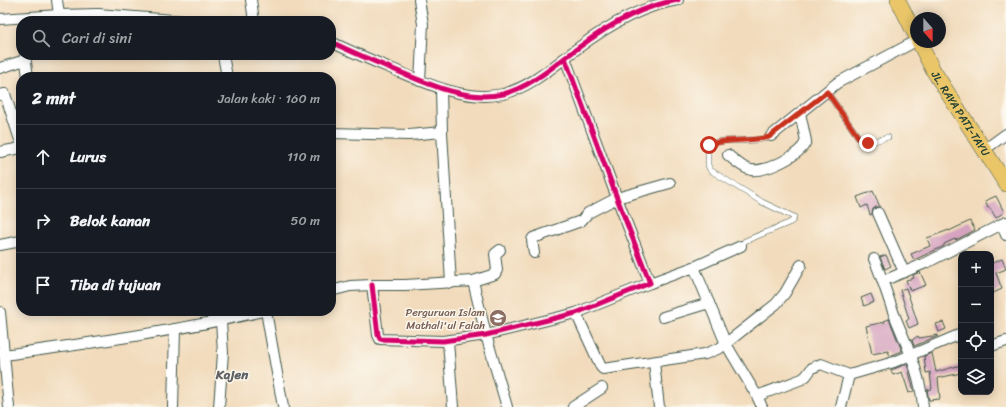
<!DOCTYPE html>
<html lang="id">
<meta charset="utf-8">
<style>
body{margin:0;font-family:Sriracha,sans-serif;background:#242831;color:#f1f3f6}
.controls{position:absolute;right:12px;bottom:12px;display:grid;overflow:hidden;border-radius:8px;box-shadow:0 2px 10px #0003}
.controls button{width:36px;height:36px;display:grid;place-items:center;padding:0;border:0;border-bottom:1px solid #363941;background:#171b24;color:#f1f3f6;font:20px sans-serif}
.compass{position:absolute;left:910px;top:12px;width:36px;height:36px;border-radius:50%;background:#171b24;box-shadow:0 2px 10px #0003;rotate:159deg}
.stop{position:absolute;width:12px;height:12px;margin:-9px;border:3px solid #c8321e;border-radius:50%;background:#fff}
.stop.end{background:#c8321e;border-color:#fff;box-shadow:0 1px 4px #0008}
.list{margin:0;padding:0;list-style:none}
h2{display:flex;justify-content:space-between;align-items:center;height:52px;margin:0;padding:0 16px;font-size:17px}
h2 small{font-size:13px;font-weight:400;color:#9ea1a6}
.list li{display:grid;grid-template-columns:26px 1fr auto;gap:12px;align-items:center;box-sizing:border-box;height:64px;padding:0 16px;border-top:1px solid #363941}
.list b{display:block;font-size:15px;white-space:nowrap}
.list em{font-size:13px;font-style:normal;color:#9ea1a6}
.icon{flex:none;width:22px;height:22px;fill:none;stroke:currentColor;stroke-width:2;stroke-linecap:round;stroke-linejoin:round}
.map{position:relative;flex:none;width:1006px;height:407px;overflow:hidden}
.search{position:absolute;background:#171b24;box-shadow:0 2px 10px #0003;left:16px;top:16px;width:320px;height:44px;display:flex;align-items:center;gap:10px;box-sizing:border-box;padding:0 14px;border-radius:16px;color:#9ea1a6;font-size:15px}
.panel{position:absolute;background:#171b24;box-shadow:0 2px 10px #0003;left:16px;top:72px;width:320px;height:244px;border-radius:16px}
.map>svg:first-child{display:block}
</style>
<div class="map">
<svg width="1006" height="407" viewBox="0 0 1006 407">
<rect width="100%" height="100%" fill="#fbf7ec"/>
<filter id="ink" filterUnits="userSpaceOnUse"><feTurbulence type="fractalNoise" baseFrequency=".025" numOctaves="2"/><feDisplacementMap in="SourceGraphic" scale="8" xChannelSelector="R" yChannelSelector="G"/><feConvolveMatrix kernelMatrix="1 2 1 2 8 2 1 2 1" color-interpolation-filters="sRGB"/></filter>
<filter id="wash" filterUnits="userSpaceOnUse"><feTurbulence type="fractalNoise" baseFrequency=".012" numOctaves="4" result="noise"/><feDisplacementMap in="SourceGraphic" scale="16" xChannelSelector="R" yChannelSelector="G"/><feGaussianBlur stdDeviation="0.9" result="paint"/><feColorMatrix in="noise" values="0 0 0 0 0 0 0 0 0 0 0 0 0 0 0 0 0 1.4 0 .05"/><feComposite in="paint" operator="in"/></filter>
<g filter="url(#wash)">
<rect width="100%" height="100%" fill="#f2dbbc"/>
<g id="blocks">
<g fill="#d5a3bf">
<path d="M 873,191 L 880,207 L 876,207 L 873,209 L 872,214 L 870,215 L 867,205 L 861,208 L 857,197 Z"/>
<path d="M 996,196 L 1004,212 L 996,218 L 990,208 L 988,208 L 985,201 Z"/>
<path d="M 970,221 L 975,230 L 956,240 L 955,239 L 944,244 L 944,246 L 914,260 L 911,254 L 930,246 L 927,238 L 949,230 L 949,231 Z"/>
<path d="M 886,255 L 891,266 L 885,269 L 880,257 Z"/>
<path d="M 1002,259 L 1006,269 L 996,273 L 1002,289 L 991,294 L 991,262 L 992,263 Z"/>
<path d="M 920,272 L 926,285 L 910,291 L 906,280 L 914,278 L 913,275 Z"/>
<path d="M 906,288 L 918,324 L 909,328 L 906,321 L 909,319 L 900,290 Z"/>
<path d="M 871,294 L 874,302 L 864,306 L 861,298 Z"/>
<path d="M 889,319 L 902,351 L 890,356 L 888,351 L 872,354 L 866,326 L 885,322 L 884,321 Z"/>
<path d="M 943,322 L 946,329 L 939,332 L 936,324 Z"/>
<path d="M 938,335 L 938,336 L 933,338 L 914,346 L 912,340 L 918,336 L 919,338 Z"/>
<path d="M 932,353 L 936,372 L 961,365 L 961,373 L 938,378 L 940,399 L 929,400 L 927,390 L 932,389 L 930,372 L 926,373 L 924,356 Z"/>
<path d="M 907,364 L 914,391 L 909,393 L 902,372 L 893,375 L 891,370 Z"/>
</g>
</g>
</g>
<g filter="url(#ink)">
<use href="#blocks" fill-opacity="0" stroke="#3f5548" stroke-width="1"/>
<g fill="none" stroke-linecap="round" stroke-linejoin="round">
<defs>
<g id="service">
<path d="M 827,92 L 861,141 L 868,143 L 888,137"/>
<path d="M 741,246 L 745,241 L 791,222 L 793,220 L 794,217 L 762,202 L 710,170 L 708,165 L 708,146 C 719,136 756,145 771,136"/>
</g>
<g id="minor">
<path d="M 57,0 L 59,15"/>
<path d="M 251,0 L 254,21"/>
<path d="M 419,0 L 423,24 L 420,81"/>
<path d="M 0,19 L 59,15 L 98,14 L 185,21"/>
<path d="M 331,42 C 352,52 373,61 395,70 C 428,84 466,102 503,94 C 531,87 555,65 578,48 C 607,26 641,6 678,0"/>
<path d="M 25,55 L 28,77"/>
<path d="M 223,55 L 227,77"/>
<path d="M 0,68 L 25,60"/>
<path d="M 441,89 L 442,132 L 451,283"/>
<path d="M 0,95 L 5,94 L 21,143"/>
<path d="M 331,133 L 409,135 L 442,132"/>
<path d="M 771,136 L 837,83 L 916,41"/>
<path d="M 984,150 L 1006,134"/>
<path d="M 0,152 L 21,148"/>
<path d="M 728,155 C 734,160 742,168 751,170 C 767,172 801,155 806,141 L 800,113"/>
<path d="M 878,213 L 904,272"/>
<path d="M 1002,224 L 1006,235"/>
<path d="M 0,245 L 21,241"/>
<path d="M 534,253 L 532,240 L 533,238 L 581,221 L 588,213 L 617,198 L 670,183"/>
<path d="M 874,259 C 882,277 887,295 894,314 C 906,344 921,374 923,407"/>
<path d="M 694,267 L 726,344 L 757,396 L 802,379 L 806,376 L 812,368 L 821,364 L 849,375 L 894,362 L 961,334"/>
<path d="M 473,281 L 495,274 L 497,270 L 495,254 L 500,250"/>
<path d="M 883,281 L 928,262 L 1006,222"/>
<path d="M 650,283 L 694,267 L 741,246"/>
<path d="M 372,285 L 378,335 L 380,339 L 443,341 L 486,335 L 576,313 L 650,283 L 617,198 L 565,58"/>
<path d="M 331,291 L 350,286 L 372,285 L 405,285 L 473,281 L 486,335 L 507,407"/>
<path d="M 266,311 L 283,407"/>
<path d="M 0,312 L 9,407"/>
<path d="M 576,313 L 601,367 L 603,369 L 705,354 L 720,348 L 776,304 L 785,293 L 801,265"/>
<path d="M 663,317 L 709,303"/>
<path d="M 448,341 L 453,407"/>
<path d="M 991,346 L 1006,341"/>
<path d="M 4,355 C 91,343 178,331 263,311"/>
<path d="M 654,362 L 659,407"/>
<path d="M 757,396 L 762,407"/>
<path d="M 173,407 L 175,329"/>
<path d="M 219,407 L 223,353 L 221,321"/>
<path d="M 573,407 L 602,388"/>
<path d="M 841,407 L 849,375"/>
</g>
<g id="primary">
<path d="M 898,0 L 916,36"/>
<path id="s1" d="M 919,42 L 933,70 L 1006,184"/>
</g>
</defs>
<use href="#service" stroke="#3f5548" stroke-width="6"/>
<use href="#minor" stroke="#3f5548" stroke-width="12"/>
<use href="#primary" stroke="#3f5548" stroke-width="16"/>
<use href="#service" stroke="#fff" stroke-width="5"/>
<use href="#minor" stroke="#fff" stroke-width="10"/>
<use href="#primary" stroke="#eac669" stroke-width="15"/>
<defs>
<g id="cycleway">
<path d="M 331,42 C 352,52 373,61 395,70 C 428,84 466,102 503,94 C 531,87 555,65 578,48 C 607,26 641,6 678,0"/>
<path d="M 372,285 L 378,335 L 380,339 L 443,341 L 486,335 L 576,313 L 650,283 L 617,198 L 565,58"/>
</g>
</defs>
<use href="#cycleway" stroke="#fbf7ec" stroke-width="8"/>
<use href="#cycleway" stroke="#d6006c" stroke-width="5"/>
</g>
</g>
<g fill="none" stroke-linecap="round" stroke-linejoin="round" filter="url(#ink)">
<path stroke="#c8321e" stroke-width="5" d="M 709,145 C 728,137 750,143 769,137 L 827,92 L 861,141 L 868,143"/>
</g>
<defs>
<symbol id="university-disc" viewBox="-11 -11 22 22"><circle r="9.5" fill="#8d6e63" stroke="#fbf7ec"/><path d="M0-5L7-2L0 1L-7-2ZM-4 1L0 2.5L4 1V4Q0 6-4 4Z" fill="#fff"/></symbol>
</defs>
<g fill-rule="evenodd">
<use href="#university-disc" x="488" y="308" width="20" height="20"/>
</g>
<g text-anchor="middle" stroke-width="3" stroke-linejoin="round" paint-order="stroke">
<g font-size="11" fill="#1f3d34" stroke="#fbf7ec">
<text dy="4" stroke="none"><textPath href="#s1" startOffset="83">JL. RAYA PATI-TAYU</textPath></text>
</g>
<g font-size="11" fill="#785e54" stroke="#fbf7ec" text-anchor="end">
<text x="485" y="316">Perguruan Islam<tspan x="485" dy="13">Mathali'ul Falah</tspan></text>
</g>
<g font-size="13" font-weight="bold" fill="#5f6165" stroke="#fbf7ec">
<text x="232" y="379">Kajen</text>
</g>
</g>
</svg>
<div class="controls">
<button>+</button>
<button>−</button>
<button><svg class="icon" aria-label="locate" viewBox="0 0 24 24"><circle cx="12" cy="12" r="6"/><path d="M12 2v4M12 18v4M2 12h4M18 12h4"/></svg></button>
<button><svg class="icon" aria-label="layers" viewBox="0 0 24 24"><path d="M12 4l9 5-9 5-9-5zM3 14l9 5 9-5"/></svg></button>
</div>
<svg class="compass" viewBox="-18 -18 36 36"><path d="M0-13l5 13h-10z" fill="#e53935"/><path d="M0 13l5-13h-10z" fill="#9ea1a6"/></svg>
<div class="stop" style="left:709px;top:145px"></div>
<div class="stop end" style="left:868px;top:143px"></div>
<div class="search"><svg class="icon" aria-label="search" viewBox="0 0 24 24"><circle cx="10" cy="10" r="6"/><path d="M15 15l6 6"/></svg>Cari di sini</div>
<section class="panel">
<h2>2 mnt<small>Jalan kaki · 160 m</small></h2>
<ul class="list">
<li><svg class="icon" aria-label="ahead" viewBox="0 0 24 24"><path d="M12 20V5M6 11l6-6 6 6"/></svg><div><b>Lurus</b></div><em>110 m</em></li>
<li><svg class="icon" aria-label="right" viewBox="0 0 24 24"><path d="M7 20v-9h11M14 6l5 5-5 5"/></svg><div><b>Belok kanan</b></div><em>50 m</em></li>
<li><svg class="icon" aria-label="arrive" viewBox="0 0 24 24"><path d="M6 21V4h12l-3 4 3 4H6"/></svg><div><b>Tiba di tujuan</b></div></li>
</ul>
</section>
</div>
